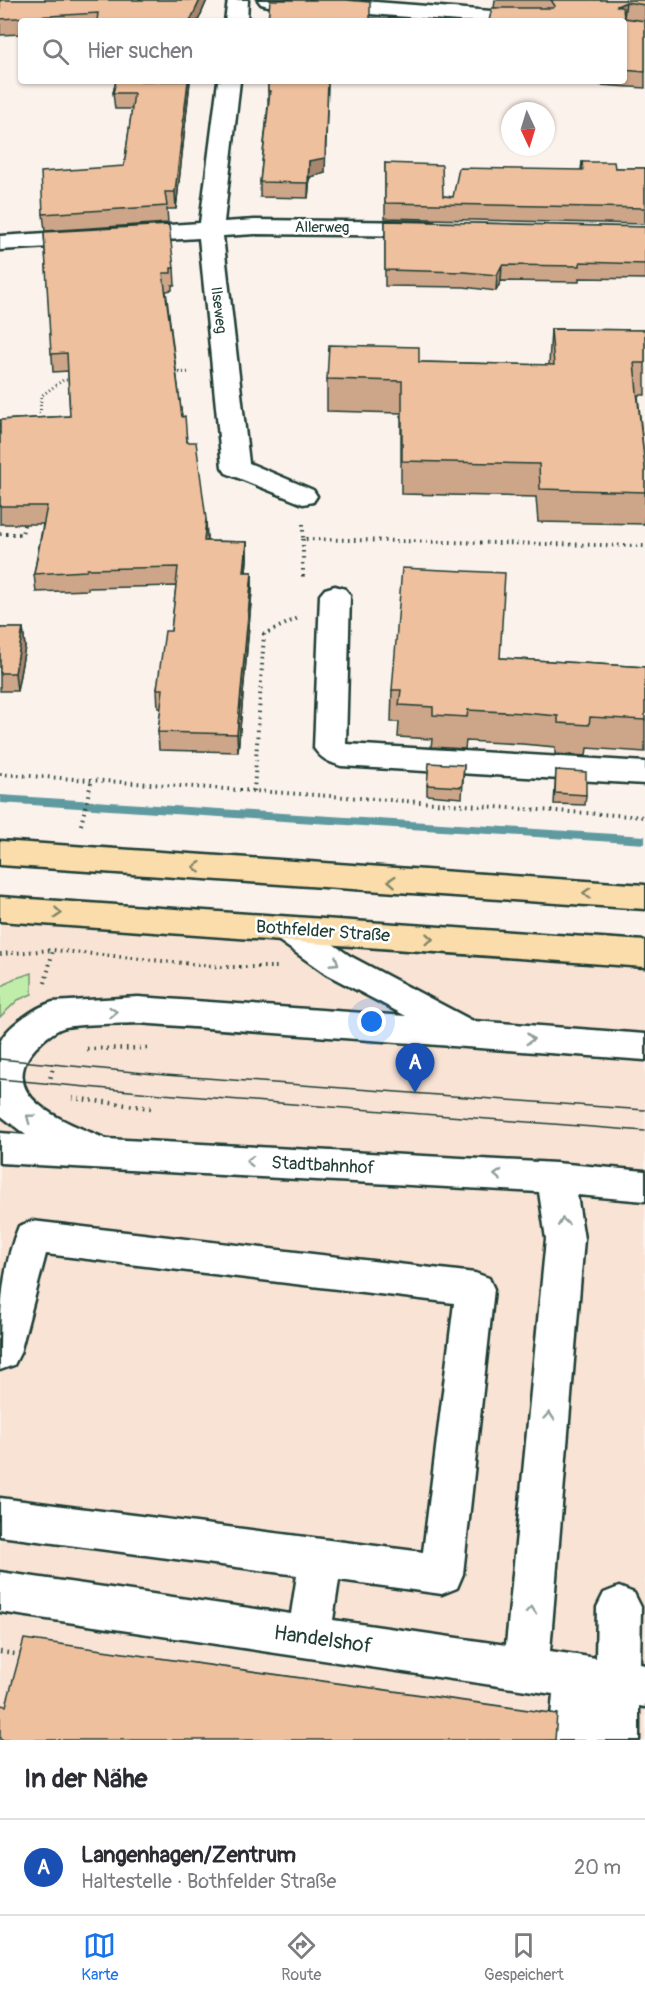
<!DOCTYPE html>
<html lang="de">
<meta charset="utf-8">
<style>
body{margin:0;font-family:Pangolin,sans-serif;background:#f7f7f7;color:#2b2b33}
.compass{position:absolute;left:501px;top:102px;width:54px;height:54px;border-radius:50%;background:#fff;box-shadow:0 2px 4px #0004;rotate:176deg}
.you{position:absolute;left:372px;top:1022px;width:21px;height:21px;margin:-15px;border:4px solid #fff;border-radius:50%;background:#1a73e8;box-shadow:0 0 0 9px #1a73e833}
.badge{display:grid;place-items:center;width:39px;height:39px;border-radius:50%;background:#1a73e8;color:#fff;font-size:20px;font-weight:700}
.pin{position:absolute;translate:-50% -50px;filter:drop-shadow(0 2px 3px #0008)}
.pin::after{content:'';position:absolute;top:32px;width:21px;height:18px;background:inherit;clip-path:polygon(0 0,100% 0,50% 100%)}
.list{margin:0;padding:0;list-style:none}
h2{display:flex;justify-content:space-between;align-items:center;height:78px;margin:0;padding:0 24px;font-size:26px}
h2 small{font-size:20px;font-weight:400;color:#7c7c81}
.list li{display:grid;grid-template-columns:39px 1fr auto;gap:18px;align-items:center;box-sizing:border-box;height:96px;padding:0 24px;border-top:2px solid #e1e1e2}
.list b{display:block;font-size:22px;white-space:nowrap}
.list p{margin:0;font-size:20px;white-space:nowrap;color:#7c7c81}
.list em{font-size:20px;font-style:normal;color:#7c7c81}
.icon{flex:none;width:33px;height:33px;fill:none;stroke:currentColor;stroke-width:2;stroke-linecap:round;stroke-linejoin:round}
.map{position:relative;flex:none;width:645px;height:1740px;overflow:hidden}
.search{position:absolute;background:#fff;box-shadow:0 2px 4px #0004;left:18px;right:18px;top:18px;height:66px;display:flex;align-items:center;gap:15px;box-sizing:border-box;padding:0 21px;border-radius:6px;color:#7c7c81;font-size:22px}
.sheet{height:174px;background:#fff}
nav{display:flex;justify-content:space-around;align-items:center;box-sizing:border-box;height:84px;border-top:2px solid #e1e1e2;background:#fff;font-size:16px;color:#7c7c81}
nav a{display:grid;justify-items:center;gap:3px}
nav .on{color:#1a73e8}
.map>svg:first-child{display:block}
</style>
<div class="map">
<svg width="645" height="1740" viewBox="0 0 645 1740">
<rect width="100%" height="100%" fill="#fcf2ec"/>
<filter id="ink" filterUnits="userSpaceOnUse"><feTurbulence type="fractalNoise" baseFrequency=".0167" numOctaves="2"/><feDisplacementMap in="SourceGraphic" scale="12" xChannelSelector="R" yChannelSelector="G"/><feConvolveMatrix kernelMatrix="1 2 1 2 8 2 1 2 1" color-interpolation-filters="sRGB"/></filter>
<g filter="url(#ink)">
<path fill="#f8e3d5" d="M 0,909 L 645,954 L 645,1740 L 0,1740 Z"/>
<path fill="#c1edaa" stroke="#70956f" stroke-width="1.5" d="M 32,973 L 32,994 L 18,1000 L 0,1017 L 0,988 L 13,979 Z"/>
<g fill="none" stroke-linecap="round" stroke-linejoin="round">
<path fill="#5f9aa0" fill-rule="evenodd" d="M 0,795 L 645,836 L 645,844 L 0,803 Z"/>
<defs>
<g id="minor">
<path d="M 228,0 L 248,0 L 247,21 L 225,21 Z"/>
<path d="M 258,0 L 350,0 L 541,15 L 548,17 L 552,21 L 459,21 L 268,6 L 261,4 Z"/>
<path d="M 218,81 L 240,81 L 224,222 L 255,220 L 430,222 L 439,224 L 442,229 L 439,234 L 430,236 L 255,234 L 223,236 L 249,463 L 313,490 L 317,496 L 313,502 L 303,504 L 226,473 L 222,467 L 199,238 L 0,250 L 0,236 L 200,223 Z"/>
<path d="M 335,586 L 345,589 L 350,595 L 346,744 L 645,762 L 645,784 L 341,766 C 329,762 321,759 314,748 L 320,595 L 325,589 Z"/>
<path d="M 287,917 L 299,920 L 350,956 L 473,1021 L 645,1034 L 645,1060 L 138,1023 C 123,1024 71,1023 60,1029 C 49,1034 36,1046 29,1056 C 0,1102 75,1125 106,1139 L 556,1163 L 645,1171 L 645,1201 L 577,1195 L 584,1239 L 550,1651 L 596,1658 L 597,1607 L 604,1593 L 619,1587 L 634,1593 L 641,1607 L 640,1664 L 645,1665 L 645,1707 L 639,1706 L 639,1740 L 549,1740 L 553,1694 L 0,1612 L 0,1572 L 291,1614 L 297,1575 L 0,1536 L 0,1498 L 423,1552 L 454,1303 L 46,1254 L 20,1353 L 14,1365 L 0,1370 C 0,1321 0,1271 19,1226 L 32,1221 L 475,1273 L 489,1278 L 494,1289 L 463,1574 L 457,1588 L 442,1594 L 339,1580 L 333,1620 L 506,1645 L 546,1239 L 539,1192 L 0,1163 L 0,1133 L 26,1135 L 0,1115 C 0,1094 0,1065 0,1044 C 3,1028 38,1006 53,1002 L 138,997 L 406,1016 L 326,974 L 275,938 L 270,929 L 275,920 Z"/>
</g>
<g id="major">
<path d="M 0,841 L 645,885 L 645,909 L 0,865 Z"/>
<path d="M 0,897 L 645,941 L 645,967 L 0,921 Z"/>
</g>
</defs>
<use href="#minor" stroke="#1f3d34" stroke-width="5"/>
<use href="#major" stroke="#1f3d34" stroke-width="5"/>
<g stroke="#1f3d34" stroke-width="3" stroke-dasharray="1 3" stroke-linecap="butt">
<path d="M 171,373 L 191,372"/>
<path d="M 40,422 L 41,396 L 63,380 L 71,380"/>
</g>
<g stroke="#1f3d34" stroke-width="4" stroke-dasharray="1.5 4.5" stroke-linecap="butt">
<path d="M 303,524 L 303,539 L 645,546"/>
<path d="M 0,534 L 22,534 L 25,521"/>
<path d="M 303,539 L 303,581"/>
<path d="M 0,774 L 645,817"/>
<path d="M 254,791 L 264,634 L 298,618"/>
<path d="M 81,825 L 92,779"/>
<path d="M 0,954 L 53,950 L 222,967 L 277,967"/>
<path d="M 45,983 L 53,950"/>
</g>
<g stroke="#1f3d34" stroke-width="4.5" stroke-dasharray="1.5 5" stroke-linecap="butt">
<path d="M 87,1049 L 148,1048"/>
<path d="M 49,1084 L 54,1062"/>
<path d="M 72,1098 L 151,1108"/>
<path d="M 0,1652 L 23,1655"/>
</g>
<use href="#minor" fill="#fff" fill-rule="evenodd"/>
<use href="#major" fill="#faddab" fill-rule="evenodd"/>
<g stroke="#1f3d34" stroke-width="1.5">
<path d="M 0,1059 L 165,1075 L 645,1110"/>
<path d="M 0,1079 L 162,1094 L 645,1131"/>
</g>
</g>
<g fill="#cda588" stroke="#1f3d34" stroke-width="1.5">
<path d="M 0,0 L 207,0 L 198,21 L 21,21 L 21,34 L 0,35 Z"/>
<path d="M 495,0 L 645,0 L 645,88 L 600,85 L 600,81 L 624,81 L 624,21 L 494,8 Z"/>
<path d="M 116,81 L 190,81 L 176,209 L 167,209 L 168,223 L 45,231 L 43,214 L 124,166 L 132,109 L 115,109 L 113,93 Z"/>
<path d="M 268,81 L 325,173 L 310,177 L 308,198 L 260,197 L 260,182 L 268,105 Z"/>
<path d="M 582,162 L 615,168 L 645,168 L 645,224 L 385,218 L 385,163 L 443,196 L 453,197 L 581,170 Z"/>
<path d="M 385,221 L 645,227 L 645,279 L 579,278 L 579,282 L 501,281 L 496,291 L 464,287 L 385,286 Z"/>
<path d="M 44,232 L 174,268 L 175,285 L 172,285 L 172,290 L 166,291 L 182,417 L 207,537 L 207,541 L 247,542 L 247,560 L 246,572 L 252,572 L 252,591 L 238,752 L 159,750 L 158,732 L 161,708 L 158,708 L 157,689 L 171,631 L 176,586 L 88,588 L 88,590 L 36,592 L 34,574 L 43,524 L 0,524 L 0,420 L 70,416 L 68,371 L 53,372 Z"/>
<path d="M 551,329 L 645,330 L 645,395 L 638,395 L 645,468 L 645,512 L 644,524 L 538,522 L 536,497 L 401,494 L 401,413 L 327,411 L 327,379 L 419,362 L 549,365 Z"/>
<path d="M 0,628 L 23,628 L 25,647 L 17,691 L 0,691 Z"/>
<path d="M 500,658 L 645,667 L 645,752 L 587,748 L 586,756 L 555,754 L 555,747 L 522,744 L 466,741 L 465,749 L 431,747 L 432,739 L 398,737 L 399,722 L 391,722 L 392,690 Z"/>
<path d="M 464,765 L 462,798 L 427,795 L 427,785 Z"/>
<path d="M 556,770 L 586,795 L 585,805 L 554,804 Z"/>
</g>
<g fill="#a7866f" stroke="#1f3d34" stroke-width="1.5">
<path d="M 200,0 L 207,0 L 198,21 L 190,21 Z"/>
<path d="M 626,2 L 624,18 L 617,6 Z"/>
<path d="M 188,81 L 190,81 L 176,209 L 175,192 Z"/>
<path d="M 328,81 L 325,173 L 310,177 L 308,198 L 309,161 Z"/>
<path d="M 502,265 L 501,281 L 496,291 L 497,275 Z"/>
<path d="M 206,519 L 207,537 L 205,559 L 204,541 Z"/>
<path d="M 247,542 L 247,560 L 244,591 L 244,572 Z"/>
<path d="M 252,572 L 252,591 L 238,752 L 237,734 Z"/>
<path d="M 23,628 L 25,647 L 17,691 L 15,673 Z"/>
</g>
<g fill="#eec09e" stroke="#1f3d34" stroke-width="1.5">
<path d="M 0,0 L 200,0 L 190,21 L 97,21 L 98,13 L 0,19 Z"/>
<path d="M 270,0 L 346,0 L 370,2 L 370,18 L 397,20 L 397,21 L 268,21 Z"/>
<path d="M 551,0 L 645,0 L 645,5 L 626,2 L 617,6 L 623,8 L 624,18 L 645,21 L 645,72 L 624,70 L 624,21 L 489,21 L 492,8 L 553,8 L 555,6 Z"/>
<path d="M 116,81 L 188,81 L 175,192 L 165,192 L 167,206 L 43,214 L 41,172 L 124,166 L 134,93 L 113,93 Z"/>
<path d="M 268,81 L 328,81 L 325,158 L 309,161 L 308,183 L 260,182 L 270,91 L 268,91 Z"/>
<path d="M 582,162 L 614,162 L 615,168 L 645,168 L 645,208 L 385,203 L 385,163 L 442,165 L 443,196 L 453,197 L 459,168 L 583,170 Z"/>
<path d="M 385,221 L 645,227 L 645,264 L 580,262 L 580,266 L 502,265 L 497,275 L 464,272 L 385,270 Z"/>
<path d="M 169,225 L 174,268 L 171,268 L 171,273 L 163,273 L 182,417 L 185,416 L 187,442 L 196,442 L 206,519 L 204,541 L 247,542 L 244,572 L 252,572 L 237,734 L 158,732 L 163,689 L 157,689 L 165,631 L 171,631 L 178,567 L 87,569 L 86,571 L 34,574 L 47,506 L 0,506 L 0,420 L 70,416 L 67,353 L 51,354 L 44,232 Z"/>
<path d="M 551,329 L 645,330 L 645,363 L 634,363 L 645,468 L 645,492 L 540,489 L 539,464 L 402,461 L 402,381 L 327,379 L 329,345 L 419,347 L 419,362 L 554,365 Z"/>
<path d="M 402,568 L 505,573 L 500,658 L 645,667 L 645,720 L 590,717 L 589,725 L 558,723 L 558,716 L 524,713 L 468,710 L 467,717 L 433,715 L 433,707 L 399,705 L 401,690 L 392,690 Z"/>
<path d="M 0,628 L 23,628 L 15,673 L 0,673 Z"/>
<path d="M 429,763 L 464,765 L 462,787 L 427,785 Z"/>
<path d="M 556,770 L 586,772 L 586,795 L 555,793 Z"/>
<path d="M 24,1639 L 557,1714 L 555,1740 L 0,1740 L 0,1705 L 6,1706 Z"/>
</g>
<defs><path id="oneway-chevron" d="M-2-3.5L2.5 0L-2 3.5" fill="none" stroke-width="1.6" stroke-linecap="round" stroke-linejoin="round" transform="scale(1.5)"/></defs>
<g stroke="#82856a">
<use href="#oneway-chevron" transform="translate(197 867) rotate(-176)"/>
<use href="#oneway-chevron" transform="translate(392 881) rotate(-176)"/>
<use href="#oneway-chevron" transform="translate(587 893) rotate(-176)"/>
<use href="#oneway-chevron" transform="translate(58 913) rotate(4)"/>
<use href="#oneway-chevron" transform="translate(429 939) rotate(4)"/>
</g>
<g stroke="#8f9e9a">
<use href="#oneway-chevron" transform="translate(335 962) rotate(33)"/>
<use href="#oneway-chevron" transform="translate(113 1012) rotate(-4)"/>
<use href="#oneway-chevron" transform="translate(530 1039) rotate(4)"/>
<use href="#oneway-chevron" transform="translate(30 1118) rotate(-143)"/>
<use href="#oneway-chevron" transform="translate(250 1161) rotate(-177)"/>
<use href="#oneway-chevron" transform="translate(498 1175) rotate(-177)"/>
<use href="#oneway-chevron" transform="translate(563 1222) rotate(-98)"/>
<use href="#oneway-chevron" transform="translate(549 1416) rotate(-85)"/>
<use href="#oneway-chevron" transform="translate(531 1610) rotate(-85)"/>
</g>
</g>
<g text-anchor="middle" stroke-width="5" stroke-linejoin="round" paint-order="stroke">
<g font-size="15" fill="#1f3d34" stroke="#fff">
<text x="322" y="232">Allerweg</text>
<text transform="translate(219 310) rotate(83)" y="5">Ilseweg</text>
</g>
<g font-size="18" fill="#1f3d34" stroke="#fff">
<text transform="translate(323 931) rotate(4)" y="6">Bothfelder Straße</text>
<text transform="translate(323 1165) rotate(3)" y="6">Stadtbahnhof</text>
</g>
<g font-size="21" fill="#1f3d34" stroke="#fff">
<text transform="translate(323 1639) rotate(8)" y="7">Handelshof</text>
</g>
</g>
</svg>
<svg class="compass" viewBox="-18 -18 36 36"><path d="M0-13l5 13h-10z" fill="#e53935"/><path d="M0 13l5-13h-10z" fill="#7c7c81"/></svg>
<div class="you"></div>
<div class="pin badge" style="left:415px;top:1093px;background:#1a4fb4">A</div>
<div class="search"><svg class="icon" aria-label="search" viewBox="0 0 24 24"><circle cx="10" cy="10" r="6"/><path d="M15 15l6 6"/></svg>Hier suchen</div>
</div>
<section class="sheet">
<h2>In der Nähe<small></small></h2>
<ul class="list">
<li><span class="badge" style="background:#1a4fb4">A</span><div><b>Langenhagen/Zentrum</b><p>Haltestelle · Bothfelder Straße</p></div><em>20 m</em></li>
</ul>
</section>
<nav>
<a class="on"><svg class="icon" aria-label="map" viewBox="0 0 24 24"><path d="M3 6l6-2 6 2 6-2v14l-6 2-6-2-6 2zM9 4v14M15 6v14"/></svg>Karte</a>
<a><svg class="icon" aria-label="directions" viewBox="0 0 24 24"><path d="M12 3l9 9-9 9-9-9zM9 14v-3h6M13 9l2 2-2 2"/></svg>Route</a>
<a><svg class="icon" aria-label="saved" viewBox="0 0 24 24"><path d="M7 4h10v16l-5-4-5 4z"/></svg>Gespeichert</a>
</nav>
